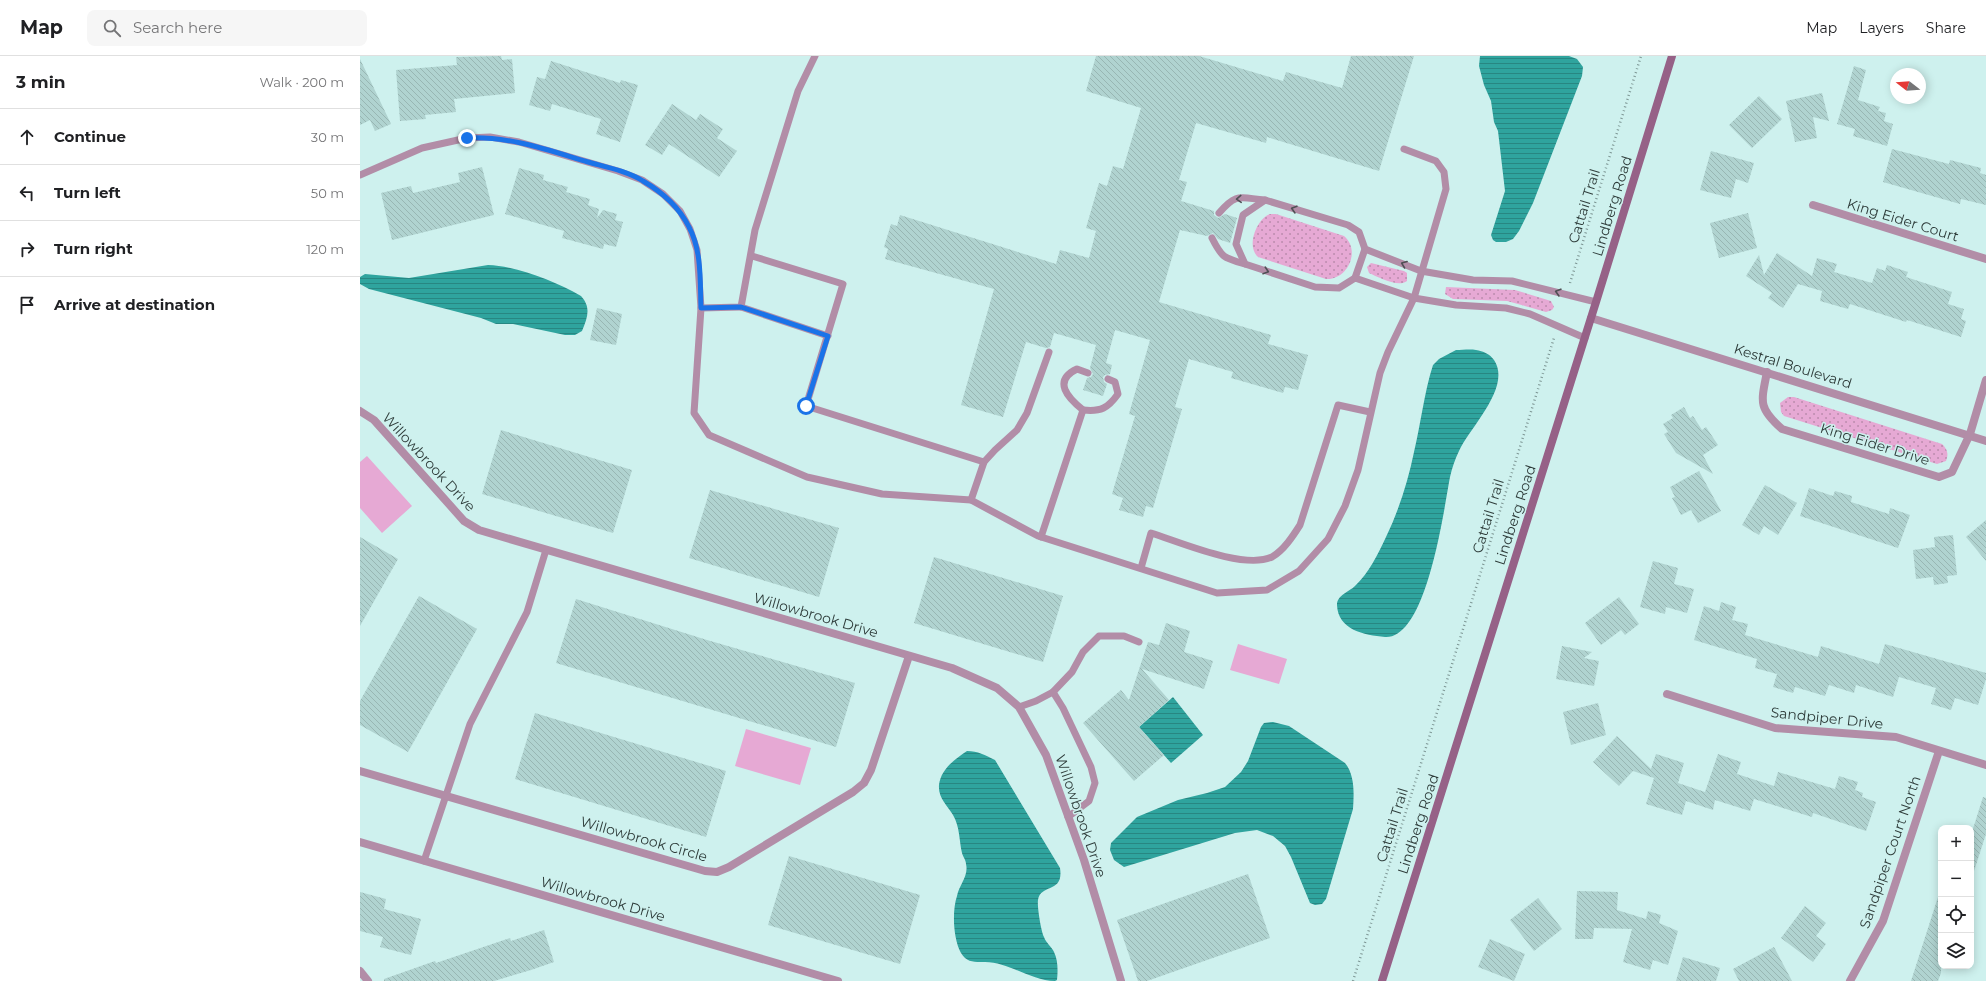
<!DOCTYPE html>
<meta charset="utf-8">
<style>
body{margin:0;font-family:Montserrat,sans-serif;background:#f6f6f6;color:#202124}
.controls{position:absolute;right:12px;bottom:12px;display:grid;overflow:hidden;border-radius:8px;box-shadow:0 2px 10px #0003}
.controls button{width:36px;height:36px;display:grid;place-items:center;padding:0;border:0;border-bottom:1px solid #e0e0e0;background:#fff;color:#202124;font:20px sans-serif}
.compass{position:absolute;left:1530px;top:12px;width:36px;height:36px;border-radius:50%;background:#fff;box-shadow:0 2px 10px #0003;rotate:287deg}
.stop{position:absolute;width:12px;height:12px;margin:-9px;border:3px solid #1a73e8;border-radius:50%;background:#fff}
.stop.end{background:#1a73e8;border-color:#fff;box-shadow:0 1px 4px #0008}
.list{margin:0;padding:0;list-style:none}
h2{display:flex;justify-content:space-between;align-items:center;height:52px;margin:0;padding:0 16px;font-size:17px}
h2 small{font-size:13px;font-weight:400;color:#757577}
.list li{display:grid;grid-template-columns:26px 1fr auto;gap:12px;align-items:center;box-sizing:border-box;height:56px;padding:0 16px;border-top:1px solid #e0e0e0}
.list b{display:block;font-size:15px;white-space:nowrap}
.list em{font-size:13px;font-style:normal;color:#757577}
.icon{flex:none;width:22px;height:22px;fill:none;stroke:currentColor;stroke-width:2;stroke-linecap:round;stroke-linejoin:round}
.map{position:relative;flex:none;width:1626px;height:925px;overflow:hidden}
header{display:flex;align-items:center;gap:24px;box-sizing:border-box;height:56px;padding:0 20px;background:#fff;border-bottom:1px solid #e0e0e0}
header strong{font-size:19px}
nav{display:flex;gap:22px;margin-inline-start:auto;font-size:14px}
.search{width:280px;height:36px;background:#f6f6f6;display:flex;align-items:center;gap:10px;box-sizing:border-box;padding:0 14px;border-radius:8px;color:#757577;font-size:15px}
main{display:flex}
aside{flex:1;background:#fff}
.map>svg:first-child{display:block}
</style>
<header>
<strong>Map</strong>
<div class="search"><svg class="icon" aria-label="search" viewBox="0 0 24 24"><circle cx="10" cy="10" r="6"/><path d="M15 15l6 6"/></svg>Search here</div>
<nav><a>Map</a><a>Layers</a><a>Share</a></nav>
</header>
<main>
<aside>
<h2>3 min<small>Walk · 200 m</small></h2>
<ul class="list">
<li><svg class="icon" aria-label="ahead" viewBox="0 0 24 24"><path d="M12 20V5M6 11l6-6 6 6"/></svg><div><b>Continue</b></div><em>30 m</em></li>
<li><svg class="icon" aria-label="left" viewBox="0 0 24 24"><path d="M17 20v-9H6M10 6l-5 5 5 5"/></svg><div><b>Turn left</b></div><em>50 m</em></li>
<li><svg class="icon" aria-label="right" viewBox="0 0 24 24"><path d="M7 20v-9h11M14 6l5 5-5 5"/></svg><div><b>Turn right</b></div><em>120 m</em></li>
<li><svg class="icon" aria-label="arrive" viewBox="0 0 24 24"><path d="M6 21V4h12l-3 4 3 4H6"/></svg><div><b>Arrive at destination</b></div></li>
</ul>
</aside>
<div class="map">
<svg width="1626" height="925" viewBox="0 0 1626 925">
<defs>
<pattern id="green-dots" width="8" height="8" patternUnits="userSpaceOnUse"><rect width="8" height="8" fill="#e6a9d4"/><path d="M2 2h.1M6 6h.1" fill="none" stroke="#bb8bad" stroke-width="1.8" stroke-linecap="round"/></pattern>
<pattern id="water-rules" width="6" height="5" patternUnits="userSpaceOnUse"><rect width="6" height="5" fill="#2fa49e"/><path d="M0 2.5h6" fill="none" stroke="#288782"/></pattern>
<pattern id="building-back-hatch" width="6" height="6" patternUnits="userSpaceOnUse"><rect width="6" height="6" fill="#b0d3d0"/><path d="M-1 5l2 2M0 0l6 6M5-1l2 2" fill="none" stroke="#98b6b3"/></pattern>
</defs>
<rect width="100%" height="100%" fill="#cef1ee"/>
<g fill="url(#green-dots)">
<path d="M 910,158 L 916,158 L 984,180 C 1001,194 988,224 966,223 L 898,201 C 886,191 896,163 910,158 Z"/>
<path d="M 1011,207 L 1044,215 L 1047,217 L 1047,225 C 1038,232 1018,221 1009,217 L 1007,211 Z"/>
<path d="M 1086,231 L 1155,234 L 1191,245 L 1194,251 L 1192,254 L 1186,256 L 1147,245 L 1093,243 L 1085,238 Z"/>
<path d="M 1428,341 L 1434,341 L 1582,388 C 1587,393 1589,397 1586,405 L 1577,408 L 1424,360 L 1421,356 L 1420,347 Z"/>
</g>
<g fill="#e6a9d4">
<path d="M 7,400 L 52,450 L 22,477 L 0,452 L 0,406 Z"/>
<path d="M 878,588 L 927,603 L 919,628 L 870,614 Z"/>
<path d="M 386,673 L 451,692 L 440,729 L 375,710 Z"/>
</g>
<g fill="url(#water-rules)">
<path d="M 1120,0 L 1209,0 L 1217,3 L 1223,11 L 1222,20 L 1173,147 L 1159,175 L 1153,183 L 1146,186 L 1136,186 L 1133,184 L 1131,179 L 1145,135 L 1138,75 L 1134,66 L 1131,45 L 1124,29 L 1119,10 Z"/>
<path d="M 128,209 C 157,210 195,225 221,240 C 231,251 228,261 222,275 L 215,279 L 205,279 L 153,268 L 136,268 L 121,262 L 9,233 L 0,228 L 0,221 L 5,218 L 49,222 Z"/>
<path d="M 1096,294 C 1102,294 1110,293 1116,294 C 1123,295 1130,298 1134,304 C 1152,331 1110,371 1099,395 C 1095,403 1092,412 1090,421 C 1084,452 1067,584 1025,581 C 1004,579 978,574 977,549 C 977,539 989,536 995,530 C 1009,517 1018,498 1026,481 C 1039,454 1048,425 1054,396 C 1061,367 1064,337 1073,309 L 1079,303 Z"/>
<path d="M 813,641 L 843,679 L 811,707 L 779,671 Z"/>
<path d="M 913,666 L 929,670 L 985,707 C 995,719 994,738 993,753 L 966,843 L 962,848 L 955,849 L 950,847 L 931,801 L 925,790 L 913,780 L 897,774 L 875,777 L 764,811 L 754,804 L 750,794 L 751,787 L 777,761 L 818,744 L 847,737 L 865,731 L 881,716 L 888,705 L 901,671 L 904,667 Z"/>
<path d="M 607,695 C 618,695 625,699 635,704 L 700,812 C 704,838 681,827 678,844 C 677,850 681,875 684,881 C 686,887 692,891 694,896 C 698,904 698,915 697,924 L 695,925 C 671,925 649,906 625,906 C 615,906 607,907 601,897 C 593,882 592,855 597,840 C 599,829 609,820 606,808 C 606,804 603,801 602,797 C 599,784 600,771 593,759 C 587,749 578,742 579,729 C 581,713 594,704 607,695 Z"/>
</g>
<g fill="url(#building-back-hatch)">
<path d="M 141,0 L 142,4 L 152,3 L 155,37 L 94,43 L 96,56 L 65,59 L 66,63 L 40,65 L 36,14 L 97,9 L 96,1 Z"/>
<path d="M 736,0 L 839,0 L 923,25 L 926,16 L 982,32 L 991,0 L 1054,0 L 1019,115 L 907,81 L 906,87 L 836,67 L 819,124 L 827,126 L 821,145 L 854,155 L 854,159 L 858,162 L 865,158 L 877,162 L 870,187 L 858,183 L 853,177 L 847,180 L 820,174 L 799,246 L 911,279 L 908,288 L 948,299 L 938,334 L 925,331 L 923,337 L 871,322 L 873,316 L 829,303 L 815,351 L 822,353 L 793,452 L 786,450 L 783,461 L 759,454 L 763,442 L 752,438 L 775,360 L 769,358 L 790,284 L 755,274 L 746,307 L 752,309 L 750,318 L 745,319 L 743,321 L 744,326 L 747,328 L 743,340 L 723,334 L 727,322 L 731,321 L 733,318 L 730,312 L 736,289 L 694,277 L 690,291 L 686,292 L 666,286 L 643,361 L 601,349 L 634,233 L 525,203 L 528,193 L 524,191 L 531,168 L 537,170 L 540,159 L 696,208 L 700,194 L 729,202 L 736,175 L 726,172 L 739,127 L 747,130 L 753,110 L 763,113 L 781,52 L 726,35 Z"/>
<path d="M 0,3 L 31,68 L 15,75 L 10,64 L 0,69 Z"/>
<path d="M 191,5 L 260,27 L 261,24 L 278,29 L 260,86 L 236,78 L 241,63 L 192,48 L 190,55 L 169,49 L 177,21 L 185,23 Z"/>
<path d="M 1494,10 L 1506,14 L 1498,44 L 1520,51 L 1518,55 L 1526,57 L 1524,65 L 1533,68 L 1527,90 L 1493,80 L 1495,73 L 1477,68 Z"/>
<path d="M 1462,37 L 1469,65 L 1453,61 L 1457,82 L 1435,86 L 1426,45 Z"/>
<path d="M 1399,40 L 1422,63 L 1392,92 L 1369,69 Z"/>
<path d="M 312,48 L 336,64 L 340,58 L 363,73 L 357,82 L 377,95 L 359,121 L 309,88 L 302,99 L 285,89 Z"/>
<path d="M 1532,93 L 1589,108 L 1590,104 L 1621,112 L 1620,117 L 1626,119 L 1626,149 L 1601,143 L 1600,148 L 1523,126 Z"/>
<path d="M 1351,95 L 1394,107 L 1388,127 L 1376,123 L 1371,142 L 1340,134 Z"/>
<path d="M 122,111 L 134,159 L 32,184 L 21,137 L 51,130 L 53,137 L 100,126 L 98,117 Z"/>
<path d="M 159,112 L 184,119 L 183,124 L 208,131 L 206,136 L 230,143 L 228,149 L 239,153 L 237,162 L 243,154 L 257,158 L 255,164 L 263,166 L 256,191 L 244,188 L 243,193 L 202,182 L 204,175 L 145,158 Z"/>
<path d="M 1388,157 L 1397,192 L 1359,202 L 1350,167 Z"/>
<path d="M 1417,197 L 1452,220 L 1457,202 L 1477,208 L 1474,216 L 1512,227 L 1517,212 L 1525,215 L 1527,209 L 1548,216 L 1546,221 L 1592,236 L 1588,248 L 1604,253 L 1601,263 L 1606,265 L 1601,281 L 1547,264 L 1546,266 L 1490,248 L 1488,253 L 1460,245 L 1462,235 L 1438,228 L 1423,252 L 1408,242 L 1412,237 L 1386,220 L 1399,199 L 1404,219 Z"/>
<path d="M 237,252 L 262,258 L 256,289 L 230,284 Z"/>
<path d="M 1324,351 L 1330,362 L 1333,360 L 1342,374 L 1346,371 L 1358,389 L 1343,399 L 1353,418 L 1316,397 L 1304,378 L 1308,376 L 1303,368 L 1313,362 L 1311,359 Z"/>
<path d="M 141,374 L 272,414 L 253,477 L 122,438 Z"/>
<path d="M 1339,415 L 1361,455 L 1338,467 L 1331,454 L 1321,459 L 1312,442 L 1315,441 L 1310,431 Z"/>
<path d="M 1405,429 L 1437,447 L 1418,479 L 1404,470 L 1399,479 L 1382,469 Z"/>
<path d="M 1449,432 L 1473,440 L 1475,435 L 1492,440 L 1491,446 L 1529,458 L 1530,452 L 1550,459 L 1538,492 L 1440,460 Z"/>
<path d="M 350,434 L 479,472 L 459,541 L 329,502 Z"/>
<path d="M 1626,464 L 1626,505 L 1606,481 Z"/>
<path d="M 1593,479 L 1597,519 L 1587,520 L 1588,527 L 1574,529 L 1573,521 L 1556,523 L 1553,494 L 1575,491 L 1574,481 Z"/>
<path d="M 0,481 L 38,503 L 0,570 Z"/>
<path d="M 574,501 L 703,540 L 683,606 L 554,567 Z"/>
<path d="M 1293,505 L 1318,512 L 1314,528 L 1334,533 L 1327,557 L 1306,551 L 1305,558 L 1280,551 Z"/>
<path d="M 59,540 L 117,573 L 48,696 L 0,669 L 0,645 Z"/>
<path d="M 1259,541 L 1279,568 L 1265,579 L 1261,574 L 1241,589 L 1225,567 Z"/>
<path d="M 216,543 L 347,584 L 495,627 L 476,691 L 196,607 Z"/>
<path d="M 1361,546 L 1376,551 L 1372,564 L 1388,568 L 1385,579 L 1458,601 L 1461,590 L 1519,608 L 1525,588 L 1626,617 L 1626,623 L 1618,649 L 1595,642 L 1591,654 L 1571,648 L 1576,632 L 1539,621 L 1533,641 L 1496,629 L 1494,637 L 1469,629 L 1465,640 L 1435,631 L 1433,637 L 1413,631 L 1417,618 L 1395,612 L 1397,603 L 1334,584 L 1344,550 L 1359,555 Z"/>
<path d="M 806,567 L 830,575 L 824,596 L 853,605 L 844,633 L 782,613 L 809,644 L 779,671 L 804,699 L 774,725 L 723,667 L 761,634 L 769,644 L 788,586 L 799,589 Z"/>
<path d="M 1202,590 L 1232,596 L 1224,602 L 1239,605 L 1234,630 L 1196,623 Z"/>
<path d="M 1238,647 L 1246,679 L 1211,689 L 1203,656 Z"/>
<path d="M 175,657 L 366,715 L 346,781 L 155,723 Z"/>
<path d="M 1257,680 L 1291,713 L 1296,698 L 1324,707 L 1318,727 L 1345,736 L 1358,698 L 1381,706 L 1377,718 L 1414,730 L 1418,716 L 1475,733 L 1479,720 L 1498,726 L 1495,734 L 1503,737 L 1502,741 L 1516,746 L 1506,775 L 1453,757 L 1452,761 L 1394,743 L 1390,755 L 1355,744 L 1353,754 L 1326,745 L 1322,759 L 1286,748 L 1294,722 L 1273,715 L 1259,730 L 1233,706 Z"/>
<path d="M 1623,741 L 1626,742 L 1626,778 L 1614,815 L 1611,814 L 1611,779 Z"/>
<path d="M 429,800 L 560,839 L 540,908 L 408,869 Z"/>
<path d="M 888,818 L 910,882 L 787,925 L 778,925 L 757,864 Z"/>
<path d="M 1217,835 L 1258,836 L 1257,854 L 1286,863 L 1288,855 L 1301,859 L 1299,867 L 1318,875 L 1308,909 L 1293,904 L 1290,914 L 1263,906 L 1272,873 L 1234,872 L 1233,883 L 1215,883 Z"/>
<path d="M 0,836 L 26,843 L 24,853 L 61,863 L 51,899 L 20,891 L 23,881 L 0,875 Z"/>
<path d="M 1578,841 L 1581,842 L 1581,917 L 1578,925 L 1551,925 Z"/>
<path d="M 1178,842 L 1202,873 L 1174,895 L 1150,864 Z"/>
<path d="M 1445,850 L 1466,867 L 1456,880 L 1466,888 L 1453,906 L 1421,882 Z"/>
<path d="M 184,874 L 194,906 L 171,914 L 134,925 L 24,925 L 24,923 L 75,905 L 76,907 L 150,882 L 151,885 Z"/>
<path d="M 1130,883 L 1165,898 L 1154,925 L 1118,911 Z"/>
<path d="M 1414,891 L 1432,925 L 1379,925 L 1373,913 Z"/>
<path d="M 1323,901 L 1360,912 L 1356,925 L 1316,925 Z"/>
</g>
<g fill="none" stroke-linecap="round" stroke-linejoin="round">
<g stroke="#7e9795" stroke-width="2.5" stroke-dasharray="1 3" stroke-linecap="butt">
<path d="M 1210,227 L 1281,0"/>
<path d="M 993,925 L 1194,282"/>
</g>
<g stroke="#b28da7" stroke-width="7">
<path d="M 0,119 L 62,92 L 107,82 L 130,81 L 159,86 L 258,115 L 282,124 L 303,138 L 320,155 L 330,173 L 337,194 L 341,252 L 334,357 L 349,379 L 447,421 L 522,438 L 611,444 L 678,480 L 857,537 L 907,534 L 939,515 L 968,483 L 985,450 L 998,414 L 1020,317 L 1028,296 L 1054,242 L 1086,133 L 1084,116 L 1076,105 L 1044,93"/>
<path d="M 859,157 C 877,136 880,142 905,144"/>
<path d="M 852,182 C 862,202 864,202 885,208"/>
<path d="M 392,200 L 483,228 L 446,350 L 624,406"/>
<path d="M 995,222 L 1005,193"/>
<path d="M 381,251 L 468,280"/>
<path d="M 341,252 L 381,251 L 395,174 L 438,35 L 455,0"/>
<path d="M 1225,282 L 1170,258 L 1146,252 L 1096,249 L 1054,242 L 995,222 L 979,232 L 955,231 L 885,208 L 876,188 L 883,159 L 905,144 L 988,169 L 999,176 L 1005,193 L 1061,215 L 1113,224 L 1152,225 L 1236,246"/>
<path d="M 723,354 C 741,356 748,352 758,338 L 755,326 L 748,323"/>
<path d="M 611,444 L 624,406 L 635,394 L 657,374 L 667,357 L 689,296"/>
<path d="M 681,481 L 723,354 C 708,342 692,325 717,313 L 728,317"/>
<path d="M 781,512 L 791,477 C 820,486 884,514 912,501 C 924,494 933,480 940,469 L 978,349 L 1010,356"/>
<path d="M 693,636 L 703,652 L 731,711 L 735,727 L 729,745 L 708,761"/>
<path d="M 659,651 L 676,645 L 693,636 L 712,616 L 723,596 L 739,580 L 764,580 L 779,586"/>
<path d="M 64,805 L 110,668 L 167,556 L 186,494"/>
</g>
<g stroke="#b28da7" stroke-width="8">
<path d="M 1453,149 L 1626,203"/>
<path d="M 1231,262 L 1626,385"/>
<path d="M 1407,316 C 1401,346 1398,352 1422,373 L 1579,421 L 1592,416 L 1610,378 L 1626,324"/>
<path d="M 0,355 L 14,364 L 104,465 L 119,474 L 592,612 L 637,632 L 659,651 L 686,699 L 724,804 L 761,925"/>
<path d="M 1307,638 L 1415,672 L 1536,681 L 1626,709"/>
<path d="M 0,715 L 345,815 L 357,816 L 369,811 L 493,736 L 504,727 L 511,714 L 549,600"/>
<path d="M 0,786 L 478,925"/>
<path d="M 0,915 L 8,925"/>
<path d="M 1490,925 L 1523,865 L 1579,695"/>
</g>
<path stroke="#966187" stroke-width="8" d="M 1022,925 L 1236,246 L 1312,0"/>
</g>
<defs><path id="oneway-chevron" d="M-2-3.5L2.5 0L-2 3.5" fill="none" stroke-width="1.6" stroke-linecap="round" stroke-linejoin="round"/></defs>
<g stroke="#4f5055">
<use href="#oneway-chevron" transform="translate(879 143) rotate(177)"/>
<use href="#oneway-chevron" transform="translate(934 153) rotate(-164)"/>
<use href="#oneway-chevron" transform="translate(1044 208) rotate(-159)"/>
<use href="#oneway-chevron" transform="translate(906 215) rotate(18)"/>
<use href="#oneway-chevron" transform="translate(1198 236) rotate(-164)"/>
</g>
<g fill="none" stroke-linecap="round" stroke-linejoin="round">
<path stroke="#1a73e8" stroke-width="5" d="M 107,82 C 150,80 188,94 228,106 C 246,111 267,115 283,125 C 302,136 319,151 329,171 C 342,195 340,226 341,252 L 381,251 L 468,280 L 446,350"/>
</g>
<g text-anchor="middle" stroke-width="3" stroke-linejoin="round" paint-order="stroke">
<g font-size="14" fill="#2e3c3a" stroke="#cef1ee">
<text transform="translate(1224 150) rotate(-73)" y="5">Cattail Trail</text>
<text transform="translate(1252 150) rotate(-73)" y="5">Lindberg Road</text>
<text transform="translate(1543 164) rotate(17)" y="5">King Eider Court</text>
<text transform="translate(1433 310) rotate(17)" y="5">Kestral Boulevard</text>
<text transform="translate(1515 388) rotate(17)" y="5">King Eider Drive</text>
<text transform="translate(69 406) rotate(47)" y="5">Willowbrook Drive</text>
<text transform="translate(1155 459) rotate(-72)" y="5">Lindberg Road</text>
<text transform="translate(1128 460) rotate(-73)" y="5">Cattail Trail</text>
<text transform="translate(456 559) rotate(16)" y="5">Willowbrook Drive</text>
<text transform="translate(1467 662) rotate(6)" y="5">Sandpiper Drive</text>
<text transform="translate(721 760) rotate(71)" y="5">Willowbrook Drive</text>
<text transform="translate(1058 768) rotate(-72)" y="5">Lindberg Road</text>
<text transform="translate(1032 769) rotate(-73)" y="5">Cattail Trail</text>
<text transform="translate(284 783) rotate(16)" y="5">Willowbrook Circle</text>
<text transform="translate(1530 796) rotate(-71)" y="5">Sandpiper Court North</text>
<text transform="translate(243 843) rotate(16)" y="5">Willowbrook Drive</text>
</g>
</g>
</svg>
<div class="controls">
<button>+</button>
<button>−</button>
<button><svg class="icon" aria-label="locate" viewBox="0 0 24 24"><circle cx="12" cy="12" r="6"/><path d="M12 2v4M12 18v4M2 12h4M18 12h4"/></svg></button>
<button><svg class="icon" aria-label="layers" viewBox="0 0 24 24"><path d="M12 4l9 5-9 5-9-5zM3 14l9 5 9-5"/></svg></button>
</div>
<svg class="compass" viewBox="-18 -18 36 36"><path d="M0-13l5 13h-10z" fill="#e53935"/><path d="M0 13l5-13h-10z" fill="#757577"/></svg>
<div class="stop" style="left:446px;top:350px"></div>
<div class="stop end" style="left:107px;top:82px"></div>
</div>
</main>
